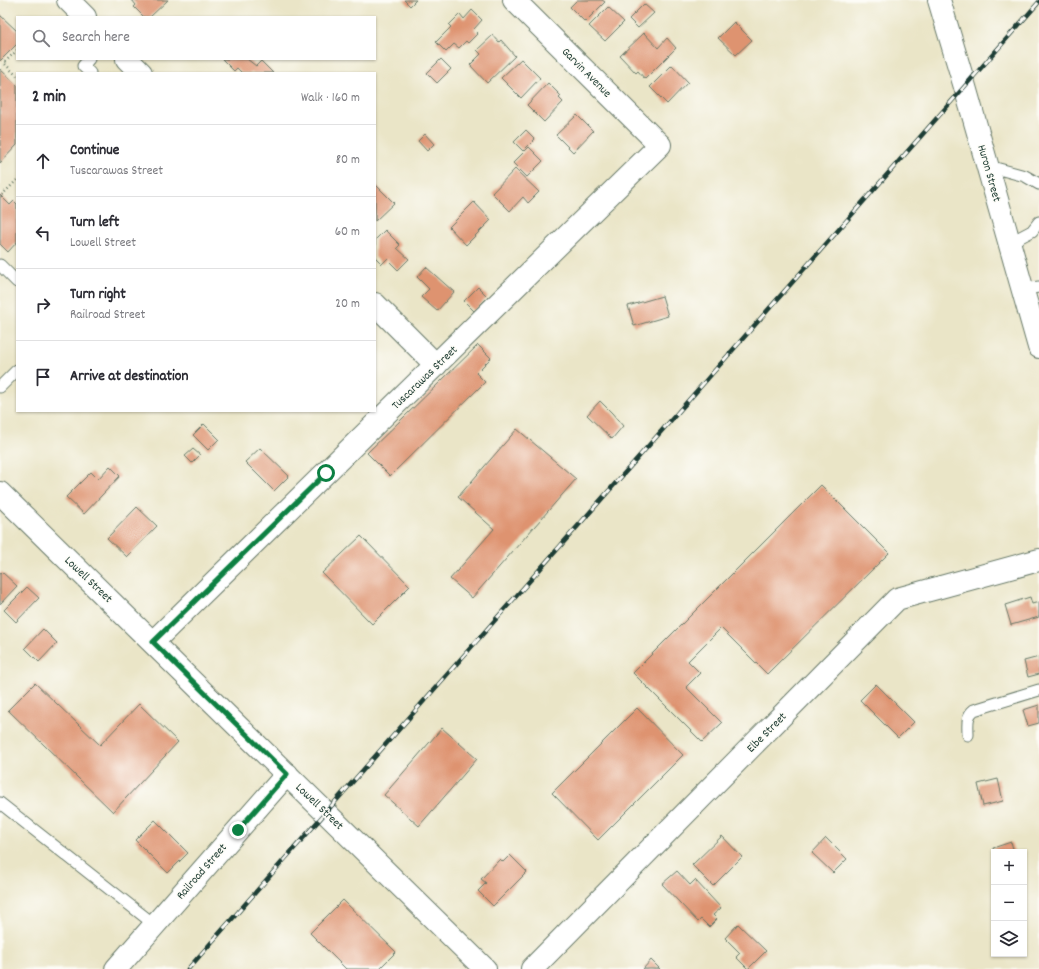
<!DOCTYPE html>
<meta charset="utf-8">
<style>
body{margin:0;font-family:Dekko,sans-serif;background:#f2f2f3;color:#2b2b33}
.controls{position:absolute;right:12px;bottom:12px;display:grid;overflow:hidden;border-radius:0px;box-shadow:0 1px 3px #0004}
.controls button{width:36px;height:36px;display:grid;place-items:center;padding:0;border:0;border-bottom:1px solid #e1e1e2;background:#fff;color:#2b2b33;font:20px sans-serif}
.stop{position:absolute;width:12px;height:12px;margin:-9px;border:3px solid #0b8043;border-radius:50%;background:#fff}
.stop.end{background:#0b8043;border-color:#fff;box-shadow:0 1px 4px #0008}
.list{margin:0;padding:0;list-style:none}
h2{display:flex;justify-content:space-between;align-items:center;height:52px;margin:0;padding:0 16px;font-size:17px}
h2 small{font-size:13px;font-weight:400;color:#7c7c81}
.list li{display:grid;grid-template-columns:26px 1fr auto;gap:12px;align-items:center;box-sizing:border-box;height:72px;padding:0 16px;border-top:1px solid #e1e1e2}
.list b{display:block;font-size:15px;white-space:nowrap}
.list p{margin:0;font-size:13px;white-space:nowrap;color:#7c7c81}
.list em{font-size:13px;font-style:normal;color:#7c7c81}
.icon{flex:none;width:22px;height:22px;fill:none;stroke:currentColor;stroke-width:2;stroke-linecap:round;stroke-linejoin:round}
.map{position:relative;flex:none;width:1039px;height:969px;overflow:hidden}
.search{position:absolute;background:#fff;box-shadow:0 1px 3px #0004;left:16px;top:16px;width:360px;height:44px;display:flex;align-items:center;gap:10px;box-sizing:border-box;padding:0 14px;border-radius:0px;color:#7c7c81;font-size:15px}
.panel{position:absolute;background:#fff;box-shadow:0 1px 3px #0004;left:16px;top:72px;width:360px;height:340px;border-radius:0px}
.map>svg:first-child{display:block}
</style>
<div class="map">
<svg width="1039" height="969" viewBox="0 0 1039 969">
<rect width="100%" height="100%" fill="#fdfcf7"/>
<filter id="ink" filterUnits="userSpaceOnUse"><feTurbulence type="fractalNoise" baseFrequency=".025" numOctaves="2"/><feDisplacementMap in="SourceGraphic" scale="8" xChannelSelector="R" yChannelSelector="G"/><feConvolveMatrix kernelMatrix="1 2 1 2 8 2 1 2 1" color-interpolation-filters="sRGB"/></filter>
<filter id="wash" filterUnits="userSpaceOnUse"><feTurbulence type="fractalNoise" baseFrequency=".012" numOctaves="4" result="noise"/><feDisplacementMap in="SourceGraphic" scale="16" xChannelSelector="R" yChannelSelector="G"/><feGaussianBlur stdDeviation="0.9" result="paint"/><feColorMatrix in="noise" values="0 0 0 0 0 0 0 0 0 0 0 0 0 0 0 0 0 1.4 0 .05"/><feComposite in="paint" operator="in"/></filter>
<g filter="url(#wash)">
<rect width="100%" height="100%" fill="#eae5c7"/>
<g id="blocks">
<g fill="#de936f">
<path d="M 132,0 L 168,0 L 150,17 L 144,17 L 134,7 L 136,5 Z"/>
<path d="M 404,0 L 416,0 L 410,6 Z"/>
<path d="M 577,0 L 602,0 L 605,2 L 585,22 L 570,7 Z"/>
<path d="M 644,4 L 654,13 L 638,28 L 629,19 Z"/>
<path d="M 608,7 L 624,22 L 605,41 L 589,26 Z"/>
<path d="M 472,10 L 482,20 L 474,29 L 478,33 L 468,43 L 466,41 L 459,48 L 454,44 L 446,52 L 436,42 L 451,27 L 449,25 L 460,14 L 464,19 Z"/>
<path d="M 0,15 L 17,31 L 17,44 L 0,61 Z"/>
<path d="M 734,22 L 752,40 L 736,55 L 718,38 Z"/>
<path d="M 644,33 L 658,48 L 667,38 L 676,48 L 645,79 L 638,71 L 636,73 L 620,56 Z"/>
<path d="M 493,35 L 499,42 L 501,40 L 515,56 L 487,83 L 470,65 L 481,54 L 477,50 Z"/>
<path d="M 222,59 L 247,59 L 256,66 L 261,61 L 273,73 L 242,73 L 237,68 L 234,71 Z"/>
<path d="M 441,59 L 451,69 L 437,83 L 427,73 Z"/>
<path d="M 521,59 L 540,78 L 521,98 L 501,78 Z"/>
<path d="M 672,65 L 688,82 L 667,104 L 650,87 Z"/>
<path d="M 0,69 L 17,85 L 17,145 L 0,163 Z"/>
<path d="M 548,83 L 561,96 L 559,98 L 563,102 L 544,122 L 527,105 Z"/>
<path d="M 577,115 L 593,131 L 573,152 L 556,135 Z"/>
<path d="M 526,130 L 535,139 L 523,151 L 514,142 Z"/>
<path d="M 425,134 L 434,144 L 427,151 L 418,141 Z"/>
<path d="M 529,147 L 543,161 L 527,177 L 513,163 Z"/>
<path d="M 515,169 L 539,192 L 528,203 L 523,197 L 510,211 L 492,193 Z"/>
<path d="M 375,184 L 394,203 L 375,221 Z"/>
<path d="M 0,195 L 10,205 L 14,201 L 17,204 L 17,242 L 8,252 L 0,244 Z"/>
<path d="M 474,202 L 491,220 L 466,245 L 449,227 Z"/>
<path d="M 385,230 L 400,245 L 397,248 L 409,259 L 398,270 L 387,259 L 382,264 L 375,257 L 375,240 Z"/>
<path d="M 426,267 L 454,292 L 437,311 L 421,297 L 429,289 L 417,277 Z"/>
<path d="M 478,287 L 488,297 L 474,311 L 464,301 Z"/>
<path d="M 662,296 L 668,316 L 634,326 L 628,306 Z"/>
<path d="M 478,345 L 491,358 L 476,373 L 485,382 L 390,476 L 367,453 Z"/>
<path d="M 600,401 L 612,413 L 623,426 L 612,439 L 587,415 Z"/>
<path d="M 204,424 L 219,439 L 208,450 L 193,435 Z"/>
<path d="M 517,429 L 576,479 L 472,598 L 450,579 L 494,529 L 458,497 Z"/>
<path d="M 260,448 L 289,476 L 274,491 L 245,462 Z"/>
<path d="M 193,449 L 200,455 L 192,463 L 185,456 Z"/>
<path d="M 110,466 L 120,476 L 84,514 L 66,497 L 91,472 L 98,479 Z"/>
<path d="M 821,485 L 889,553 L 767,674 L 721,628 L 688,661 L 700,673 L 686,687 L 722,723 L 702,742 L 633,673 Z"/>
<path d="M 137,507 L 157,526 L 127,557 L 107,538 Z"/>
<path d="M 361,536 L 410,586 L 372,624 L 322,573 Z"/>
<path d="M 2,572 L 17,586 L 0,604 L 0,574 Z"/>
<path d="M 27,587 L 39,598 L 16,622 L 4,610 Z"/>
<path d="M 1030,597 L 1032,604 L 1039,602 L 1039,617 L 1011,625 L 1005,605 Z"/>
<path d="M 43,629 L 57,643 L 39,662 L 25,648 Z"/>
<path d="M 1039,657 L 1039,674 L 1028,677 L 1024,661 Z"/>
<path d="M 35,683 L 100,745 L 139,704 L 178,742 L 113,812 L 8,710 Z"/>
<path d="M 876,684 L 914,722 L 898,738 L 860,700 Z"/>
<path d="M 1039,705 L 1039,723 L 1028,726 L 1023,710 Z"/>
<path d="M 637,708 L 683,755 L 598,840 L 552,793 Z"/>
<path d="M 442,728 L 477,759 L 419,826 L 384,795 Z"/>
<path d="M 998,779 L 1003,801 L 983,806 L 978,784 Z"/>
<path d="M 155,820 L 188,853 L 168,873 L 135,840 Z"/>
<path d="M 722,836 L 742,857 L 713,886 L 692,865 Z"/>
<path d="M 826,838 L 847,859 L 833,873 L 812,853 Z"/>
<path d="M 1011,842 L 1014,852 L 994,852 L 993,848 Z"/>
<path d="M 510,855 L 527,872 L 493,906 L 478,891 L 486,883 L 481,879 L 500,859 L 503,862 Z"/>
<path d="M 677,871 L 690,885 L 695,880 L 721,908 L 713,915 L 717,919 L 709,927 L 701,919 L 698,922 L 662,884 Z"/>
<path d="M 343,900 L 396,952 L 379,969 L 346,969 L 310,933 Z"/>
<path d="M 738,924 L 766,951 L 748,969 L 736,957 L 740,953 L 725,938 Z"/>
<path d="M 651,960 L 660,969 L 643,969 Z"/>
</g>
</g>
</g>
<g filter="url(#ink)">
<use href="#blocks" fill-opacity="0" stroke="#667867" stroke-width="1"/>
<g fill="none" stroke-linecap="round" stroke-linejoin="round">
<defs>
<g id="lane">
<path d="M 89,59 L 83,66 L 90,73"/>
<path d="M 988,166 L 1025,176 L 1039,184"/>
<path d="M 1009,243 L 1032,231 L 1039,222"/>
<path d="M 0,265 L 17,282"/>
<path d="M 1023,289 L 1039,287"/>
<path d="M 0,387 L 17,370"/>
<path d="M 968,735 C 968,725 966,716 974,710 L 1039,690"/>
<path d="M 0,803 L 155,925"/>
</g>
<g id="street">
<path d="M 68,0 L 85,17"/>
<path d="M 939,0 L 965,87 L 1039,347"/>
<path d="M 127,59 L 141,73"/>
<path d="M 375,304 L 436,365"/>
<path d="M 0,493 L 485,969"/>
<path d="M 153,642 L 660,145 L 514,0"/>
<path d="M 116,969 L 287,774"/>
<path d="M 532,969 L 897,599 L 1039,560"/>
</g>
</defs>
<use href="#lane" stroke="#667867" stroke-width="13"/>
<use href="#street" stroke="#667867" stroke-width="24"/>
<g stroke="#667867" stroke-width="2.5" stroke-dasharray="1 3" stroke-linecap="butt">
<path d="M 17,50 L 4,63 L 17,76"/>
<path d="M 2,195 L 17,180"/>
</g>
<use href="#lane" stroke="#fff" stroke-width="11"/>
<use href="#street" stroke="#fff" stroke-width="22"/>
<defs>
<path id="rail" d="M 188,969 L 1039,2"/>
</defs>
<use href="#rail" stroke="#1f3d34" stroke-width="4.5"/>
<use href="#rail" stroke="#fdfcf7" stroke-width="3" stroke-dasharray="9" stroke-linecap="butt"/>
</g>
</g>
<g fill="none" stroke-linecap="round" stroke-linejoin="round" filter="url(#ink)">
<path stroke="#0b8043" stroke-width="5" d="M 238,830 L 287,774 L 153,642 L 326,473"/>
</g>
<g text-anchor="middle" stroke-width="3" stroke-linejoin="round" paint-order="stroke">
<g font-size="12" fill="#1f3d34" stroke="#fdfcf7">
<text transform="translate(587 72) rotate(45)" y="4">Garvin Avenue</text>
<text transform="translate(990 173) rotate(74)" y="4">Huron Street</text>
<text transform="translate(424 377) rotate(-44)" y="4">Tuscarawas Street</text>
<text transform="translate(89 579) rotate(44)" y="4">Lowell Street</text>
<text transform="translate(766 732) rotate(-45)" y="4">Elbe Street</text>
<text transform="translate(320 806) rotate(44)" y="4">Lowell Street</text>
<text transform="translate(201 871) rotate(-49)" y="4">Railroad Street</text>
</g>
</g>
</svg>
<div class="controls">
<button>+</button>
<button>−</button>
<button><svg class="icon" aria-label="layers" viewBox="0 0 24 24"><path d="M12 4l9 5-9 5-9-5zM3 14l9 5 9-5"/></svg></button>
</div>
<div class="stop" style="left:326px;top:473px"></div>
<div class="stop end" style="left:238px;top:830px"></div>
<div class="search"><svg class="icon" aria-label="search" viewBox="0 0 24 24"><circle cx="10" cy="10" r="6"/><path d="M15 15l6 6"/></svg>Search here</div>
<section class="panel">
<h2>2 min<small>Walk · 160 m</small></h2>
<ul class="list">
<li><svg class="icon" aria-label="ahead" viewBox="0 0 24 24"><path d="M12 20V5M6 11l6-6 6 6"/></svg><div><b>Continue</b><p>Tuscarawas Street</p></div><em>80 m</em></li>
<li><svg class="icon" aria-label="left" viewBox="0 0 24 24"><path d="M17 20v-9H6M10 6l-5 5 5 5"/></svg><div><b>Turn left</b><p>Lowell Street</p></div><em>60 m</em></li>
<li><svg class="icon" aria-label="right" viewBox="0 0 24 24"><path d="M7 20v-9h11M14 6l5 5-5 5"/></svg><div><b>Turn right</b><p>Railroad Street</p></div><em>20 m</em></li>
<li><svg class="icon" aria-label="arrive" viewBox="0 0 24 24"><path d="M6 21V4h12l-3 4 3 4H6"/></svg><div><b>Arrive at destination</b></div></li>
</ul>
</section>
</div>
